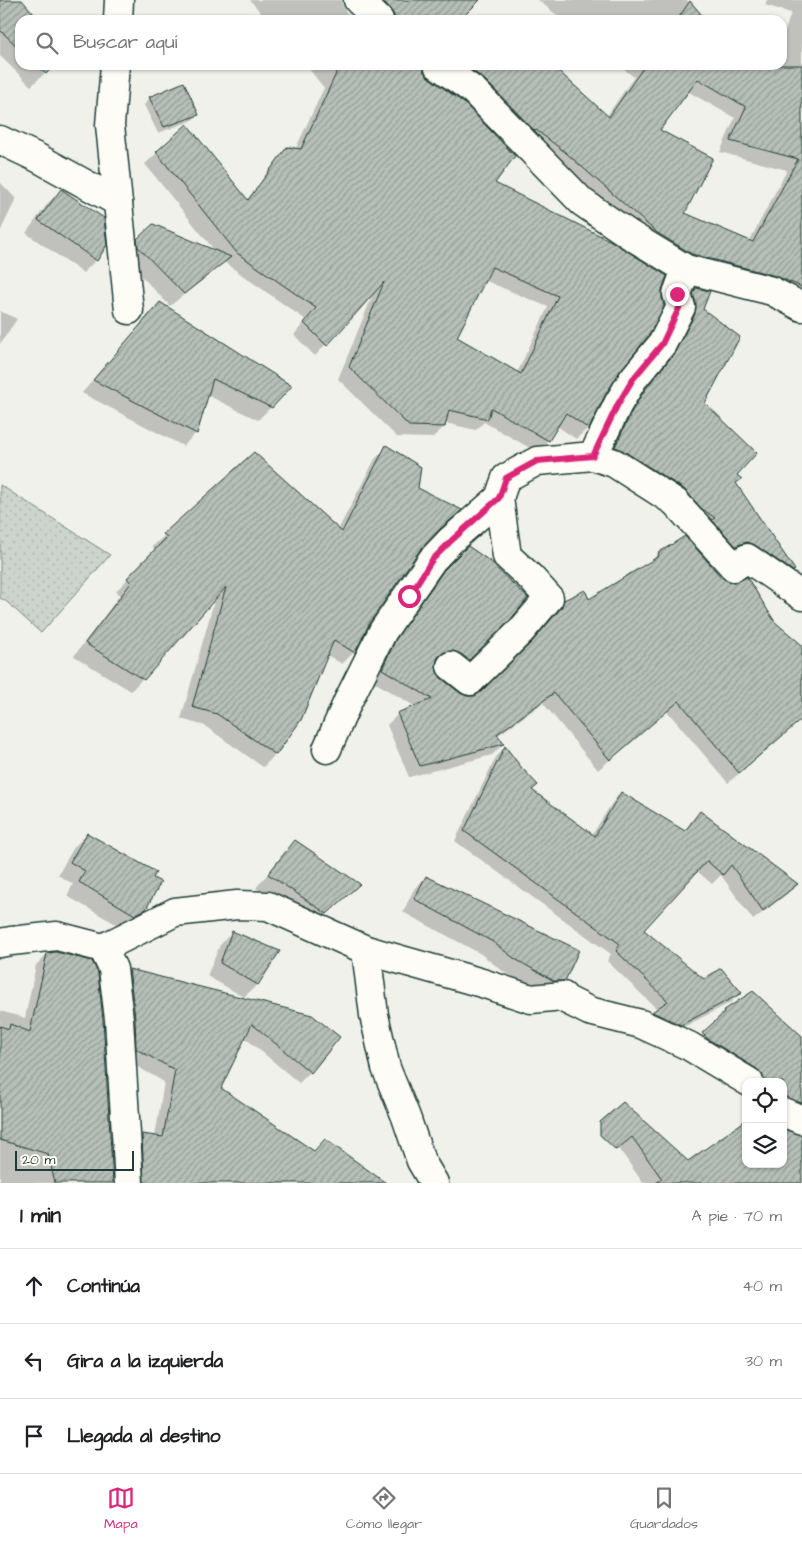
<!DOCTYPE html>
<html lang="es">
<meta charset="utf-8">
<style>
body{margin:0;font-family:"Architects Daughter",sans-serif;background:#f6f6f6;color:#202124}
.controls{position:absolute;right:15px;bottom:15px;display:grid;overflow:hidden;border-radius:10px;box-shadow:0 1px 4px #0004}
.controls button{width:45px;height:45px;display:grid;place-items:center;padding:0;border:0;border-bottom:1px solid #e0e0e0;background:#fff;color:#202124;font:25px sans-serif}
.scale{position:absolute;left:15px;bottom:12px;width:119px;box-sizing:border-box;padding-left:5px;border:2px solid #1f3d34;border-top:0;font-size:14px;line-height:18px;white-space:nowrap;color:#1f3d34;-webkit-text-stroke:4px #fdfcf7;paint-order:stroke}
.stop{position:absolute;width:15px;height:15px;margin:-11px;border:4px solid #db2777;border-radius:50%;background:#fff}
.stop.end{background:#db2777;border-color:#fff;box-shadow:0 1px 5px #0008}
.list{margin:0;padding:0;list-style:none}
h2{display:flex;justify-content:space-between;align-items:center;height:65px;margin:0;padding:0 20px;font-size:21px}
h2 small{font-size:16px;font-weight:400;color:#757577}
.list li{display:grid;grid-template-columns:32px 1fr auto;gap:15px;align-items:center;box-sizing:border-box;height:75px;padding:0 20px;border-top:1px solid #e0e0e0}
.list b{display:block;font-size:19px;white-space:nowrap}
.list em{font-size:16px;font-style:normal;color:#757577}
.icon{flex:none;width:28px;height:28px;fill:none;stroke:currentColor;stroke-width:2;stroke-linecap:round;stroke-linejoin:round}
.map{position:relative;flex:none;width:802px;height:1183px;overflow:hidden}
.search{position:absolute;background:#fff;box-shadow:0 1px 4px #0004;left:15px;right:15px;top:15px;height:55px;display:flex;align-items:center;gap:12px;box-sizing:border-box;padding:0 18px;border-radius:15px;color:#757577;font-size:19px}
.sheet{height:290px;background:#fff}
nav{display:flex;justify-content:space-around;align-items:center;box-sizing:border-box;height:70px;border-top:1px solid #e0e0e0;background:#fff;font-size:14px;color:#757577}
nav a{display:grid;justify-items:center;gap:2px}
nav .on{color:#db2777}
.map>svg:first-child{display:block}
</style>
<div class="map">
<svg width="802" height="1183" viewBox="0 0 802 1183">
<defs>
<pattern id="green-dots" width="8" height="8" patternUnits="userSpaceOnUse" patternTransform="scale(1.25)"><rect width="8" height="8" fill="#cdd3cd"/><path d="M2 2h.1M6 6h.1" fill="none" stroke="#b0b6b1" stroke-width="1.8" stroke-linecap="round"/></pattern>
<pattern id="building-hatch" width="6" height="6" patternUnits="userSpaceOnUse" patternTransform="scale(1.25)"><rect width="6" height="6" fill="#b6bfb8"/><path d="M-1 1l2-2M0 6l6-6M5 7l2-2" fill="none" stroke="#939c96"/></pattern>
</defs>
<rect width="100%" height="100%" fill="#f0f1eb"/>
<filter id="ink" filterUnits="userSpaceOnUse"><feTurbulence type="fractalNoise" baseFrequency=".02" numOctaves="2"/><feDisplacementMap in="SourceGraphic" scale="10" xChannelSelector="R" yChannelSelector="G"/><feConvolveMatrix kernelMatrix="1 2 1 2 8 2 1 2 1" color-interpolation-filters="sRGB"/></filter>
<g filter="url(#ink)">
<path fill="url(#green-dots)" stroke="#768880" d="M 0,485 L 110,555 L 41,633 L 7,602 L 0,598 Z"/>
<g fill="#0003" fill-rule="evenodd">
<path d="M 0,0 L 21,0 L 37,20 L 20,20 L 20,65 L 54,65 L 31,86 L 0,56 Z"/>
<path d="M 250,0 L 342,0 L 342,4 L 346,12 L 355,20 L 271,20 L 269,18 L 267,20 Z"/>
<path d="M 357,0 L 478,0 L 461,17 L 463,20 L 378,20 Z"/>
<path d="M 538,0 L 687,0 L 704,20 L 563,20 Z"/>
<path d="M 767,0 L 802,0 L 802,302 L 680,266 L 437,65 L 550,65 L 606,117 L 634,77 L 619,65 L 782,65 L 782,40 L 791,13 L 765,5 ZM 687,91 L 735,118 L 720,152 L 787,170 L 749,242 L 683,214 L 658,130 Z"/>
<path d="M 306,65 L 422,65 L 423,72 L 493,183 L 619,370 L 603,397 L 588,428 L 576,439 L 557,426 L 548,440 L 537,452 L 484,422 L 476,430 L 445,423 L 444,427 L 432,438 L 397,437 L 338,379 L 374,292 L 315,356 L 294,335 L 306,320 L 224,262 L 170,306 L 126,260 L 125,253 L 138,240 L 215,251 L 145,164 L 157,153 L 247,200 L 279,157 L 290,145 L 296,148 L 324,88 ZM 484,280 L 548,307 L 517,373 L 455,337 Z"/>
<path d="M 150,98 L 198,115 L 191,121 L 158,133 L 144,105 Z"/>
<path d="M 0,182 L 16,199 L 0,232 Z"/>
<path d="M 61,191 L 105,245 L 96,260 L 83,273 L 26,233 L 48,203 Z"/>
<path d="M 696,289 L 701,310 L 703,404 L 736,475 L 740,479 L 735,484 L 793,569 L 783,580 L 736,552 L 606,457 L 622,422 L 636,399 L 665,365 L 686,325 L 686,299 ZM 694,299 L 696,299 L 697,309 Z"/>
<path d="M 0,311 L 17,319 L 0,344 Z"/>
<path d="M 148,317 L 271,407 L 258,420 L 207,395 L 196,433 L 183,446 L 82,393 Z"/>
<path d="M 387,447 L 417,488 L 430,537 L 418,550 L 369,621 L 354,652 L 342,664 L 327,655 L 300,719 L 275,755 L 263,767 L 205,726 L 181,719 L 215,598 L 131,691 L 74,656 L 120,595 L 116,591 L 156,550 L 152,547 L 254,454 L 338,530 L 375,459 Z"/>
<path d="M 468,547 L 509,620 L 457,670 L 441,661 L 435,662 L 436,673 L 440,679 L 460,694 L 467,698 L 475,697 L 482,693 L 522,654 L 550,621 L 553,612 L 565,601 L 588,601 L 649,563 L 658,554 L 722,578 L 802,647 L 802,719 L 728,783 L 667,711 L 598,770 L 543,703 L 497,736 L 503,744 L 492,755 L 409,777 L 387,725 L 398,714 L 416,707 L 371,680 L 386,652 L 433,583 Z"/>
<path d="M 505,747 L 530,791 L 592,835 L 612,803 L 621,794 L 684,831 L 701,812 L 796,884 L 787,894 L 753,920 L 721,875 L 712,884 L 697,871 L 642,930 L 704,981 L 740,993 L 730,1003 L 670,1034 L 644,1022 L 658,1010 L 607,961 L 611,954 L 455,841 L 496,757 Z"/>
<path d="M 87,834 L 144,909 L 131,922 L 121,927 L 67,896 L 73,884 L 58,875 L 74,847 Z"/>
<path d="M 296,842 L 345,897 L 313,926 L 256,888 L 283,855 Z"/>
<path d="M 426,877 L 564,980 L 551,993 L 541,993 L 504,972 L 481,954 L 403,912 L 414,889 Z"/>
<path d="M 232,932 L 257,985 L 244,997 L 207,976 L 220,945 Z"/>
<path d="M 47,954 L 109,1126 L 112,1183 L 0,1183 L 0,1011 L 25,1018 L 36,965 Z"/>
<path d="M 129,971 L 312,1016 L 310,1072 L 299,1083 L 244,1037 L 219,1089 L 280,1175 L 273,1183 L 133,1183 L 131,1146 L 142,1135 L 155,1137 L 164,1082 L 126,1060 L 118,982 Z"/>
<path d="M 753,993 L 802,1038 L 802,1119 L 783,1113 L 783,1082 L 746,1082 L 690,1047 L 712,1026 L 711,1025 L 723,1012 Z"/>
<path d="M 614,1112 L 688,1162 L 783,1164 L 802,1137 L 802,1183 L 643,1183 L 602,1124 Z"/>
</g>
<g fill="url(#building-hatch)" stroke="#1f3d34" fill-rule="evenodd">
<path d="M 0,0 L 22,0 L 39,20 L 20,20 L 20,49 L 0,30 Z"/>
<path d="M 381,0 L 480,0 L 460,20 L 394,20 L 394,15 L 390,9 Z"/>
<path d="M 690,1 L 706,20 L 677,20 Z"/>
<path d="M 36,65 L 55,65 L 46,74 Z"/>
<path d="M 340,65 L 423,65 L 424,72 L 428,77 L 464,103 L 515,156 L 495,183 L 611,241 L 667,276 L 662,289 L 662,298 L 664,306 L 649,335 L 620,371 L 604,397 L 589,429 L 566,413 L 549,441 L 491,408 L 488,419 L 449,410 L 445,427 L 409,426 L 349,367 L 384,282 L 327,346 L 304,323 L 316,308 L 237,253 L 156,152 L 187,124 L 248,200 L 287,147 L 301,149 ZM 492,267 L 558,296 L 521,374 L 457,337 Z"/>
<path d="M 465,65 L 552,65 L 609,117 L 645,65 L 802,65 L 802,287 L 776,276 L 692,254 L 656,232 L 565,152 L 536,130 L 535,131 L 485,80 ZM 698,79 L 746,107 L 730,141 L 798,159 L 753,242 L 685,213 L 713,158 L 660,130 Z"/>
<path d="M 184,82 L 199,115 L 164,127 L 149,97 Z"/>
<path d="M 61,189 L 104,218 L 107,245 L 97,261 L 38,220 Z"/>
<path d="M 153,224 L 231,257 L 184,294 L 138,247 L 137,239 Z"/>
<path d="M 696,288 L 710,291 L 703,309 L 740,337 L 705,403 L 757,453 L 737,475 L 742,479 L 736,483 L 795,570 L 793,571 L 755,545 L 746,542 L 736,546 L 712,520 L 715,518 L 701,508 L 684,489 L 622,450 L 615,447 L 632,411 L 646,388 L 674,354 L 695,314 L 696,303 L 693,294 Z"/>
<path d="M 160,302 L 292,386 L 272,408 L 213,379 L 197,434 L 93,380 Z"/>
<path d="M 386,445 L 421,467 L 418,488 L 462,510 L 440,529 L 419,551 L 370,622 L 355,653 L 334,640 L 301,720 L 276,755 L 217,714 L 192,707 L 226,587 L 144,680 L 85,643 L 131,583 L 127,578 L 167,537 L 163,534 L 254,452 L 342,532 Z"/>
<path d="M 685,536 L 722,578 L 728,581 L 736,582 L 747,577 L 775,622 L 802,645 L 802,719 L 739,773 L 679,701 L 610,760 L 554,693 L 497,734 L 504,744 L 420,766 L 397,713 L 432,699 L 382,669 L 396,639 L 444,570 L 468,546 L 494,564 L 496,568 L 528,598 L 510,620 L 469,660 L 461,654 L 453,651 L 445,652 L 438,657 L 436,664 L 437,672 L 441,678 L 460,693 L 468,696 L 475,696 L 481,692 L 532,642 L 561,608 L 564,600 L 585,590 L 589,599 L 659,556 L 658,553 Z"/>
<path d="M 505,746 L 521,767 L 538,785 L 532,790 L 595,836 L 621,792 L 685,831 L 700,811 L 798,884 L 763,911 L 731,865 L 723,875 L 707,861 L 644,930 L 704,979 L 721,968 L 742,993 L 681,1025 L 652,1012 L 668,1001 L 616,951 L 620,944 L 464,831 Z"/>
<path d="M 87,833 L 156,872 L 153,878 L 161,882 L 146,909 L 135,915 L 79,882 L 85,871 L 70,862 Z"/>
<path d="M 295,840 L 360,884 L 327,914 L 268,874 Z"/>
<path d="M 426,876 L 579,950 L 565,981 L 554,981 L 515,959 L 493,942 L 414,899 Z"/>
<path d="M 232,931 L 280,951 L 258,985 L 220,963 Z"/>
<path d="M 56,952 L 92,961 L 98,973 L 103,1020 L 113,1183 L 55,1183 L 48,1154 L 0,1140 L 0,1026 L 9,1029 L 10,1024 L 30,1032 L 47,953 Z"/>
<path d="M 129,969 L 312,1015 L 340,1037 L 311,1073 L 252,1024 L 221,1088 L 314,1151 L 325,1139 L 386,1183 L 144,1183 L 142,1134 L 163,1137 L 175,1070 L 136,1049 L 135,1017 Z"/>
<path d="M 753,991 L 802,1036 L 802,1103 L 783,1097 L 783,1082 L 765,1082 L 762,1074 L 757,1069 L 708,1039 L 702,1033 L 724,1013 L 723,1011 Z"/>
<path d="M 623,1102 L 688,1161 L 746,1120 L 746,1164 L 783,1164 L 783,1129 L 802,1135 L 802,1183 L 656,1183 L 662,1179 L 632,1137 L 616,1150 L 600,1135 L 600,1122 Z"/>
</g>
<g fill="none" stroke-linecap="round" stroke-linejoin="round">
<defs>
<g id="minor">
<path d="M 358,0 L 379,20"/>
<path d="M 118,20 L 119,0"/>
<path d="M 115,65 L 110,125 L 129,310"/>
<path d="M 438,65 L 474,91 L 582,202 L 630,235 L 686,269 L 772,291 L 802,307"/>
<path d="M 0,140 L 38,158 L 118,202"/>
<path d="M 593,456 L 618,404 L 633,379 L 662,344 L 681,307 L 677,294 L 686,269"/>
<path d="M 451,666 L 470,681 L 521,631 L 549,598 L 531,578 L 507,556 L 499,498"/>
<path d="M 327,749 L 348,701 L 383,631 L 432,560 L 451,540 L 499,498 L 506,478 L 537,461 L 593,456 L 614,463 L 675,502 L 734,567 L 747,558 L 802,596"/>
<path d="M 0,943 L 11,941 L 57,936 L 103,948 L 175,912 L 237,905 L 268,906 L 366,950 L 482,983 L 531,999 L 563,996 L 563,998 L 589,1011 L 641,1024 L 689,1046 L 749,1082"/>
<path d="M 103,948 L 113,969 L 119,1019 L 129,1183"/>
<path d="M 366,950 L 374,1015 L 386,1068 L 406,1117 L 421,1161 L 434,1183"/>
<path d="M 783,1112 L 802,1120"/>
</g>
</defs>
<use href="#minor" stroke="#1f3d34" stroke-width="31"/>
<use href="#minor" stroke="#fdfcf7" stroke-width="28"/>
</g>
</g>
<g fill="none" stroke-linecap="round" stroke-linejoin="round" filter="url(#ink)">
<path stroke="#db2777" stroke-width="6" d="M 409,596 L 432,560 L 452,540 L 499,498 L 506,478 L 537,461 L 593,456 L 618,404 L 633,379 L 662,344 L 680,306 L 677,294"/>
</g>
</svg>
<div class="controls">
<button><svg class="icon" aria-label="locate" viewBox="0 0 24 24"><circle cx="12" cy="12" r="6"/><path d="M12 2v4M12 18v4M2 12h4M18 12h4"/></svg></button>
<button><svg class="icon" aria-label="layers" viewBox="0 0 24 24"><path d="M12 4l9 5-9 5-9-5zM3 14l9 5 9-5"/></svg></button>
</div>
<div class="scale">20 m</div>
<div class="stop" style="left:409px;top:596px"></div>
<div class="stop end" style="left:677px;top:294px"></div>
<div class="search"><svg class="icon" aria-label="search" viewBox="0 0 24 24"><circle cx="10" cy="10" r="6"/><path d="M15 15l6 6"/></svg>Buscar aquí</div>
</div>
<section class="sheet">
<h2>1 min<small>A pie · 70 m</small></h2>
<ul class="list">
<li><svg class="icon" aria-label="ahead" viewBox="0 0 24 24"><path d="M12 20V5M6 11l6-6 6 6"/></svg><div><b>Continúa</b></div><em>40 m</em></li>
<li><svg class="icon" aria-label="left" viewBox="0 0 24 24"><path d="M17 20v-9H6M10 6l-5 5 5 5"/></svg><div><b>Gira a la izquierda</b></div><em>30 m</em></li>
<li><svg class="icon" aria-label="arrive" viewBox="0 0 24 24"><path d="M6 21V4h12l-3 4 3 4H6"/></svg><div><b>Llegada al destino</b></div></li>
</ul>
</section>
<nav>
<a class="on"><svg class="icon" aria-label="map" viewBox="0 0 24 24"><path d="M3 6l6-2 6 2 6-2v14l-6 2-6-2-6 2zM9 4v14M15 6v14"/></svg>Mapa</a>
<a><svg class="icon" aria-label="directions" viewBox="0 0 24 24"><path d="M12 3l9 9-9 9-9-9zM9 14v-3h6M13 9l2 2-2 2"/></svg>Cómo llegar</a>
<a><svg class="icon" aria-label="saved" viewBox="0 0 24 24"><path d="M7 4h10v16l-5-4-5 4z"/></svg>Guardados</a>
</nav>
